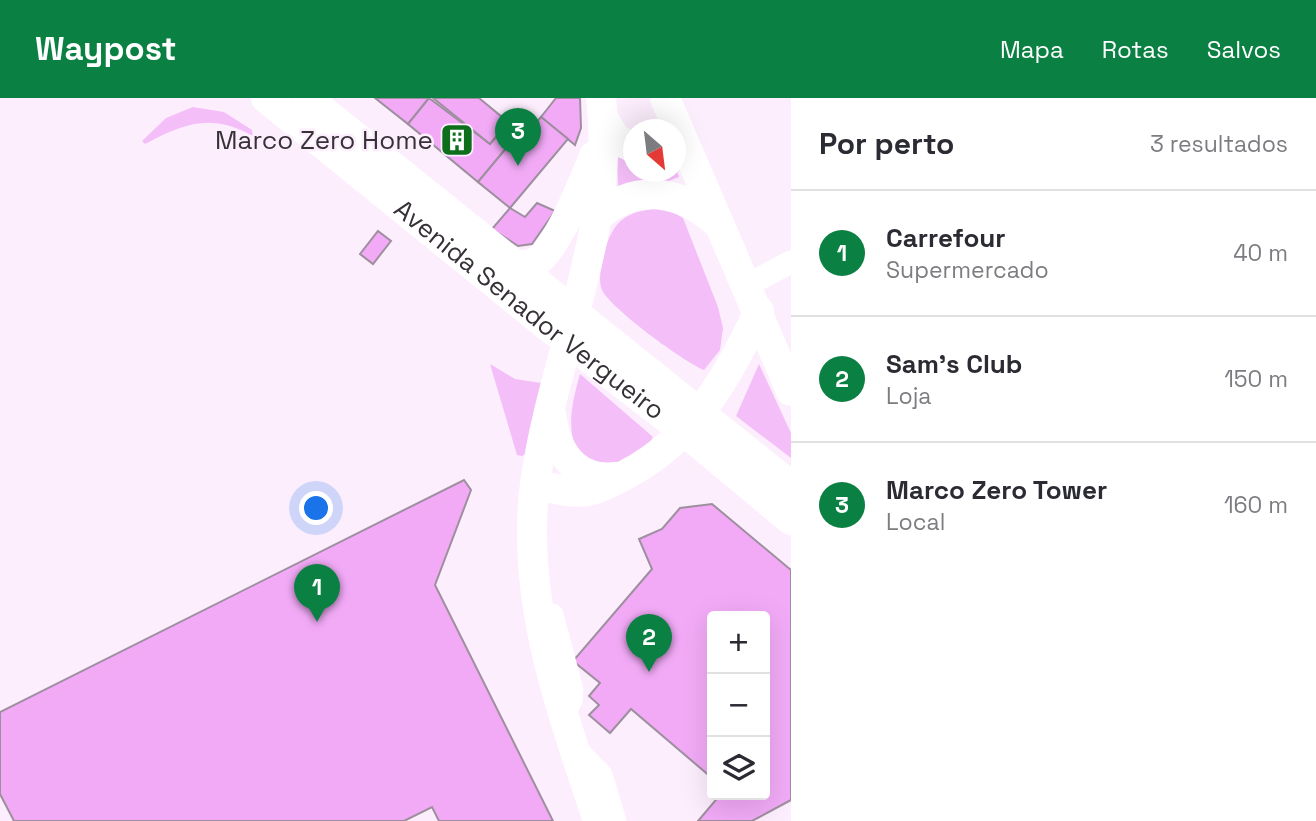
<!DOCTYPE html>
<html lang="pt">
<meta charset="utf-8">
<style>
body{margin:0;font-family:"Space Grotesk",sans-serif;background:#f2f2f3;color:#2b2b33}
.controls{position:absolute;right:21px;bottom:21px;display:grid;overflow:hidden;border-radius:7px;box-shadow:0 7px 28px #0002}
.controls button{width:63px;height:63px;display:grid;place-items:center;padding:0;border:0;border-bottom:2px solid #e1e1e2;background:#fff;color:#2b2b33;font:35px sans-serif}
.compass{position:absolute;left:623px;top:21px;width:63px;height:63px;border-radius:50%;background:#fff;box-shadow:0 7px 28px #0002;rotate:152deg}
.you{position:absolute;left:317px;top:411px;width:24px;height:24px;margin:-18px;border:5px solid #fff;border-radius:50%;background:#1a73e8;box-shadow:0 0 0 10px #1a73e833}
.badge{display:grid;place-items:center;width:46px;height:46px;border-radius:50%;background:#0b8043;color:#fff;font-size:23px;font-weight:700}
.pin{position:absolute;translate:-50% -58px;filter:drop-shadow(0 2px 4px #0008)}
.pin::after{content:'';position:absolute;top:37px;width:24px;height:21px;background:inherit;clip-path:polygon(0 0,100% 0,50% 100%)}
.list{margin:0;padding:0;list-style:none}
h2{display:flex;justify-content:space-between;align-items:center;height:91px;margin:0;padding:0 28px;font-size:30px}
h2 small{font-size:23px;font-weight:400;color:#7c7c81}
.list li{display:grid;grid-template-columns:46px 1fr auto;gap:21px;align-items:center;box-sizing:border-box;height:126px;padding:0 28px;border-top:2px solid #e1e1e2}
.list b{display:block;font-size:26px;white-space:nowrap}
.list p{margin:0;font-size:23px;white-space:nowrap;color:#7c7c81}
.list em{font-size:23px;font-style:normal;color:#7c7c81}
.icon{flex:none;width:38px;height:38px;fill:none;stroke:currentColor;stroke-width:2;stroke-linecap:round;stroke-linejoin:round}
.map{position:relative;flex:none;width:791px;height:723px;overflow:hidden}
header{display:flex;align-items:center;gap:42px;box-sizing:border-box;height:98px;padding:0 35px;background:#0b8043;color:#fff}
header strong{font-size:33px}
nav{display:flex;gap:38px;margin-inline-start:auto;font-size:24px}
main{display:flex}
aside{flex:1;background:#fff}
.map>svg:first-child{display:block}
</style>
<header>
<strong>Waypost</strong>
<nav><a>Mapa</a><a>Rotas</a><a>Salvos</a></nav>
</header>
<main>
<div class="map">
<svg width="791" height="723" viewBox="0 0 791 723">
<rect width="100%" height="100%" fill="#fdeefe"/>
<g fill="#f4bef8">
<path d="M 193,9 L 224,14 L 252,32 L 253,38 C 211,15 185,25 145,46 L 142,43 L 166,20 Z"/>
<path d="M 617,59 L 633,62 L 634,74 L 676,74 L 676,71 L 679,79 L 661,86 L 618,90 Z"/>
<path d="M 667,110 L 683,120 L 718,209 L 723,230 L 720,252 L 704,272 C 685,265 610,210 602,192 C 598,183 601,169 603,160 C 612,120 627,112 667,110 Z"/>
<path d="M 490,266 L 515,281 L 541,285 L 531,353 L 522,358 L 517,357 Z"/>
<path d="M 759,266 L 791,335 L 791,360 L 736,318 Z"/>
<path d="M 580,276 L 653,339 C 646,353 621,369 605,368 C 597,368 586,360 578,357 C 566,328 572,305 580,276 Z"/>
</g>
<g fill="#f2aaf7" stroke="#9d8f9e" stroke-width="2">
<path d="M 375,0 L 429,0 L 408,26 Z"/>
<path d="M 429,0 L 490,46 L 496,39 L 508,48 L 478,84 L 408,26 Z"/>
<path d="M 433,0 L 479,0 L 508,24 L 490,46 Z"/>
<path d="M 556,0 L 580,0 L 581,30 L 575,47 L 541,19 Z"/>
<path d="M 541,19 L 568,41 L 510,110 L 478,84 L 508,48 L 513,52 Z"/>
<path d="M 537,105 L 555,113 L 532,146 L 518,148 L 492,131 L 510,110 L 525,119 Z"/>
<path d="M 378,133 L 391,143 L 373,166 L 360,156 Z"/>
<path d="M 464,382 L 471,392 L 435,487 L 553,723 L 439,723 L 432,709 L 404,723 L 14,723 L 0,696 L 0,614 Z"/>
<path d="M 712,406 L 791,472 L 791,702 L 752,723 L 698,723 L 720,697 L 765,697 L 765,518 L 712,518 L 712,680 L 631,611 L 610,635 L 589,617 L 599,607 L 589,598 L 600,585 L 573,563 L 652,471 L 639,441 L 662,431 L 680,410 Z"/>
</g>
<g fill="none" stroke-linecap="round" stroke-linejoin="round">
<g stroke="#fff" stroke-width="23">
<path d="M 747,187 L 791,164"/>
<path d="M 552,517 L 572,592 L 571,602 L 563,617"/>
<path d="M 573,648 L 601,677 L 615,723"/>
</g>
<g stroke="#fff" stroke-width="30">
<path id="s1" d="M 266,0 L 545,226 L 684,333 L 791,422"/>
<path d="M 307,0 L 791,388"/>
<path d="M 665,0 L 791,293"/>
<path d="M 604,22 L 616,41 L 634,50"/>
<path d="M 597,119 C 637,84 681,92 718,126"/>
<path d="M 516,167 C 523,168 530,167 537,163 C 557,151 585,81 594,58"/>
<path d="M 551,316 C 556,353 574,384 616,379"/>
<path d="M 535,386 C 552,390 571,396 588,393 C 601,390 616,382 627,376 C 695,340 727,279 759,213"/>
<path d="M 598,723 C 562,614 520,503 535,386 C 552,260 617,128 601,0"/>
</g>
</g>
<defs>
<symbol id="building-square" viewBox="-11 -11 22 22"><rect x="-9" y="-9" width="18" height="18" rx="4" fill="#0d6e1b" stroke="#fdeefe"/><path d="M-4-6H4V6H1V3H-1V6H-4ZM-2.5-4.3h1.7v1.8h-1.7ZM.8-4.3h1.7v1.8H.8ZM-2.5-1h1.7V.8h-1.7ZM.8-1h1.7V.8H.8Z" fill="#fff"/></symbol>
</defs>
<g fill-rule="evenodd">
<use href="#building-square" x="438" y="23" width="38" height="38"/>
</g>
<g text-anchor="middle" stroke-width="5" stroke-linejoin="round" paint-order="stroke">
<g font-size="26" fill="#363137" stroke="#fdeefe" text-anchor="end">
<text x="433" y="51">Marco Zero Home</text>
</g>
<g font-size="26" fill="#363137" stroke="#fdeefe">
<text dy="9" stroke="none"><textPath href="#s1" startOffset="338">Avenida Senador Vergueiro</textPath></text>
</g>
</g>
</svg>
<div class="controls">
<button>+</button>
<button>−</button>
<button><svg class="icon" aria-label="layers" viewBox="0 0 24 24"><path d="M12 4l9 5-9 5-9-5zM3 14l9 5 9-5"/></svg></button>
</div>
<svg class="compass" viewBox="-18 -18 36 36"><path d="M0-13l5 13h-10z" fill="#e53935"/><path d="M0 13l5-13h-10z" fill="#7c7c81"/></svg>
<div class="you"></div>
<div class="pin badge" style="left:317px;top:524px">1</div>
<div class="pin badge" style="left:649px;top:574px">2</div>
<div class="pin badge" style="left:518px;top:68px">3</div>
</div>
<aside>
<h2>Por perto<small>3 resultados</small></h2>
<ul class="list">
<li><span class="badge">1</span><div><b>Carrefour</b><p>Supermercado</p></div><em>40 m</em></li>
<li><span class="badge">2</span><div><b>Sam's Club</b><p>Loja</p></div><em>150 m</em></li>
<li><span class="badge">3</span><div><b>Marco Zero Tower</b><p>Local</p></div><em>160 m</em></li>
</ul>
</aside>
</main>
